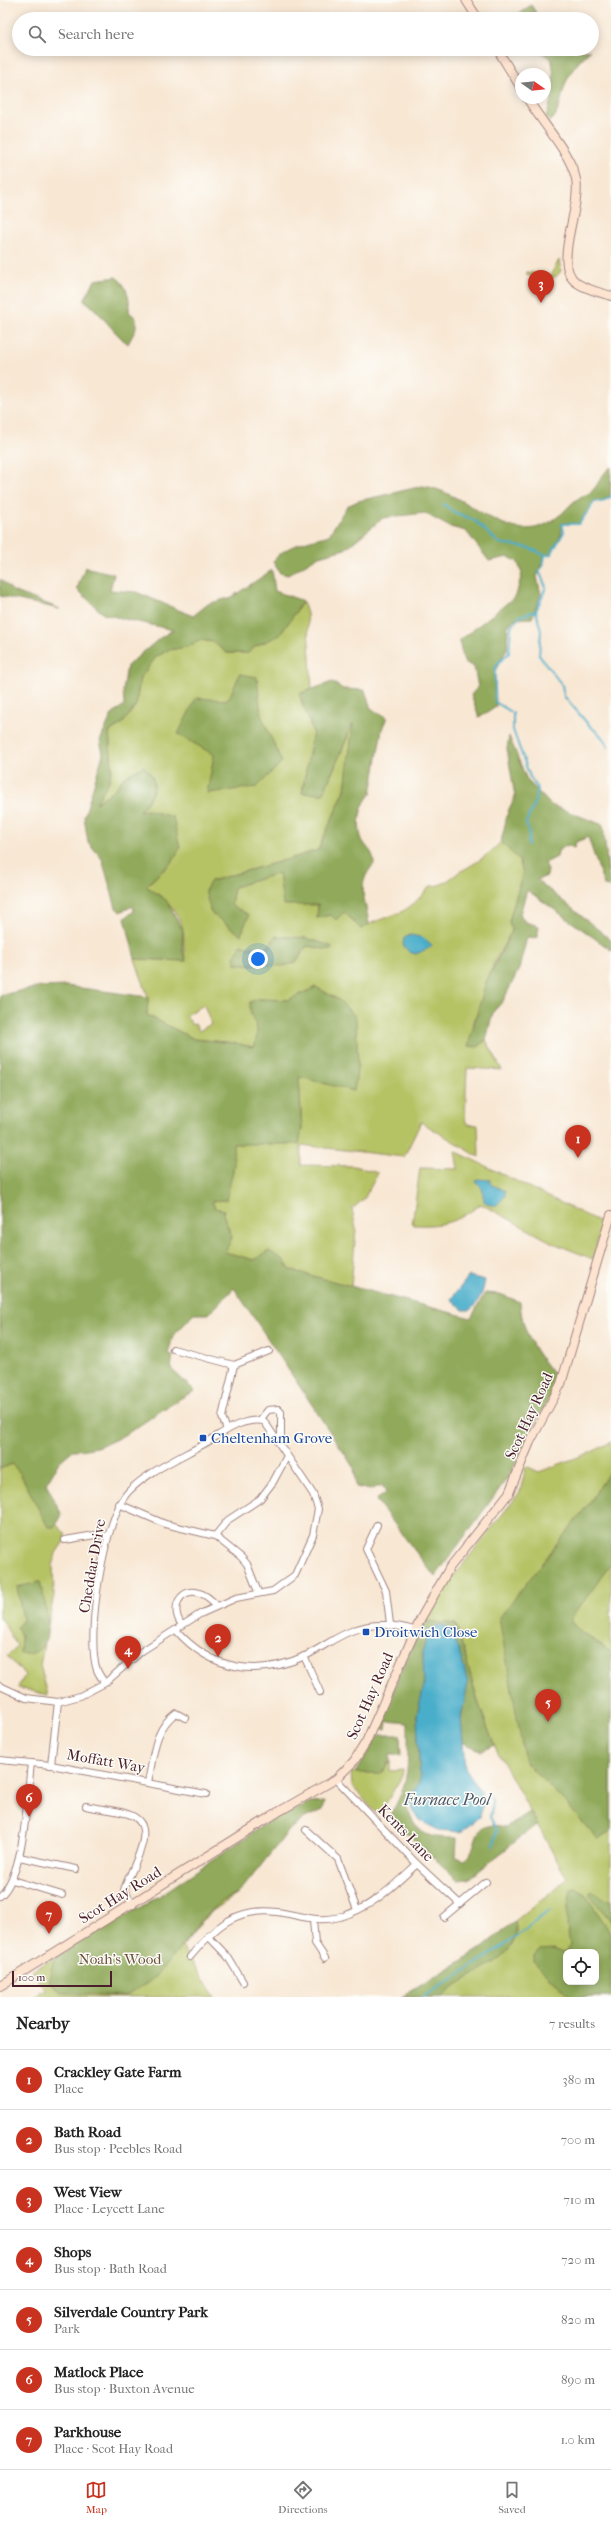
<!DOCTYPE html>
<meta charset="utf-8">
<style>
body{margin:0;font-family:"IM FELL French Canon",serif;background:#f6f6f6;color:#222}
.controls{position:absolute;right:12px;bottom:12px;display:grid;overflow:hidden;border-radius:8px;box-shadow:0 2px 10px #0003}
.controls button{width:36px;height:36px;display:grid;place-items:center;padding:0;border:0;border-bottom:1px solid #e0e0e0;background:#fff;color:#222;font:20px sans-serif}
.compass{position:absolute;left:515px;top:68px;width:36px;height:36px;border-radius:50%;background:#fff;box-shadow:0 2px 10px #0003;rotate:104deg}
.scale{position:absolute;left:12px;bottom:10px;width:100px;box-sizing:border-box;padding-left:4px;border:2px solid #4a1f2b;border-top:0;font-size:11px;line-height:14px;white-space:nowrap;color:#4a1f2b;-webkit-text-stroke:3px #fdfcf7;paint-order:stroke}
.you{position:absolute;left:258px;top:959px;width:14px;height:14px;margin:-10px;border:3px solid #fff;border-radius:50%;background:#1a73e8;box-shadow:0 0 0 6px #1a73e833}
.badge{display:grid;place-items:center;width:26px;height:26px;border-radius:50%;background:#c8321e;color:#fff;font-size:13px;font-weight:700}
.pin{position:absolute;translate:-50% -33px;filter:drop-shadow(0 1px 2px #0008)}
.pin::after{content:'';position:absolute;top:21px;width:14px;height:12px;background:inherit;clip-path:polygon(0 0,100% 0,50% 100%)}
.list{margin:0;padding:0;list-style:none}
h2{display:flex;justify-content:space-between;align-items:center;height:52px;margin:0;padding:0 16px;font-size:17px}
h2 small{font-size:13px;font-weight:400;color:#767676}
.list li{display:grid;grid-template-columns:26px 1fr auto;gap:12px;align-items:center;box-sizing:border-box;height:60px;padding:0 16px;border-top:1px solid #e0e0e0}
.list b{display:block;font-size:15px;white-space:nowrap}
.list p{margin:0;font-size:13px;white-space:nowrap;color:#767676}
.list em{font-size:13px;font-style:normal;color:#767676}
.icon{flex:none;width:22px;height:22px;fill:none;stroke:currentColor;stroke-width:2;stroke-linecap:round;stroke-linejoin:round}
.map{position:relative;flex:none;width:611px;height:1997px;overflow:hidden}
.search{position:absolute;background:#fff;box-shadow:0 2px 10px #0003;left:12px;right:12px;top:12px;height:44px;display:flex;align-items:center;gap:10px;box-sizing:border-box;padding:0 14px;border-radius:22px;color:#767676;font-size:15px}
.sheet{height:472px;background:#fff}
nav{display:flex;justify-content:space-around;align-items:center;box-sizing:border-box;height:56px;border-top:1px solid #e0e0e0;background:#fff;font-size:11px;color:#767676}
nav a{display:grid;justify-items:center;gap:2px}
nav .on{color:#c8321e}
.map>svg:first-child{display:block}
</style>
<div class="map">
<svg width="611" height="1997" viewBox="0 0 611 1997">
<rect width="100%" height="100%" fill="#fdfcf7"/>
<filter id="ink" filterUnits="userSpaceOnUse"><feTurbulence type="fractalNoise" baseFrequency=".025" numOctaves="2"/><feDisplacementMap in="SourceGraphic" scale="8" xChannelSelector="R" yChannelSelector="G"/><feConvolveMatrix kernelMatrix="1 2 1 2 8 2 1 2 1" color-interpolation-filters="sRGB"/></filter>
<filter id="wash" filterUnits="userSpaceOnUse"><feTurbulence type="fractalNoise" baseFrequency=".012" numOctaves="4" result="noise"/><feDisplacementMap in="SourceGraphic" scale="16" xChannelSelector="R" yChannelSelector="G"/><feGaussianBlur stdDeviation="0.9" result="paint"/><feColorMatrix in="noise" values="0 0 0 0 0 0 0 0 0 0 0 0 0 0 0 0 0 1.4 0 .05"/><feComposite in="paint" operator="in"/></filter>
<g filter="url(#wash)">
<rect width="100%" height="100%" fill="#f8e7d3"/>
<g fill="#b6c365" stroke="#807148" fill-rule="evenodd">
<path d="M 559,260 L 561,271 L 556,277 L 543,278 L 526,275 L 527,272 L 550,276 Z"/>
<path d="M 303,601 L 307,614 L 312,689 L 299,694 L 313,732 L 302,793 L 323,794 L 354,722 L 345,790 L 318,850 C 283,862 247,870 211,881 L 205,891 L 212,913 L 231,905 L 234,887 L 279,873 L 318,905 L 317,918 L 344,912 L 361,929 C 373,921 383,919 396,914 C 409,910 421,897 430,886 C 446,886 450,877 463,870 C 478,862 489,854 501,842 L 519,860 L 523,872 L 509,922 L 512,930 L 494,963 L 480,1010 L 473,1022 L 477,1047 L 486,1040 L 502,1070 L 467,1068 L 465,1119 L 467,1124 L 478,1125 L 479,1157 L 421,1122 L 404,1157 L 301,1145 L 301,1165 L 354,1166 L 378,1173 L 364,1199 L 352,1209 L 356,1229 L 351,1286 L 290,1270 L 284,1260 L 254,1260 L 224,1252 L 232,1237 L 223,1214 L 215,1208 L 212,1201 L 234,1167 L 232,1144 L 302,1130 L 299,1077 L 316,987 L 288,1000 L 257,999 L 250,1012 C 257,1026 260,1033 254,1048 L 235,1043 L 194,1039 L 147,1015 L 148,997 L 135,959 L 186,961 C 182,949 185,941 183,930 C 179,911 162,896 146,886 L 172,862 L 139,811 L 149,800 L 124,777 L 114,790 L 95,804 L 109,781 L 112,767 L 109,732 L 123,723 L 136,705 L 140,678 L 156,657 L 168,650 L 187,647 L 201,640 L 213,642 L 227,653 L 248,653 L 256,646 L 280,635 ZM 306,938 L 333,947 L 330,950 L 307,946 L 295,963 L 241,945 C 264,951 283,944 306,938 ZM 204,1005 L 211,1024 L 199,1031 L 195,1024 L 192,1025 L 186,1015 Z"/>
<path d="M 455,1151 L 602,1223 L 593,1259 L 553,1243 L 481,1204 C 456,1223 443,1226 412,1225 L 420,1168 L 458,1169 Z"/>
<path d="M 611,1442 L 611,1997 L 402,1997 L 479,1950 L 567,1879 L 494,1745 L 479,1705 L 456,1624 L 425,1621 L 441,1592 L 520,1492 L 526,1466 L 539,1472 L 594,1451 ZM 566,1952 L 596,1952 L 596,1982 L 566,1982 Z"/>
<path d="M 12,1464 L 20,1473 L 55,1527 L 57,1525 L 65,1533 L 65,1540 L 56,1553 L 53,1566 L 54,1595 L 40,1665 L 48,1695 L 18,1688 L 25,1675 L 7,1656 L 17,1646 L 0,1617 L 0,1469 Z"/>
<path d="M 387,1763 L 390,1763 L 390,1771 L 403,1770 L 402,1776 L 382,1810 L 376,1813 L 352,1786 L 351,1773 L 386,1767 Z"/>
<path d="M 285,1815 L 290,1829 L 238,1894 L 208,1914 L 182,1947 L 215,1997 L 36,1997 L 39,1992 L 46,1990 L 32,1971 L 161,1895 L 277,1816 Z"/>
</g>
<g fill="#90a95a" stroke="#6d6442">
<path d="M 531,5 L 540,19 L 504,19 L 517,15 Z"/>
<path d="M 535,49 L 590,51 C 581,59 572,69 567,80 C 561,93 561,113 550,122 L 546,116 C 553,99 556,75 551,58 Z"/>
<path d="M 116,277 C 128,286 130,298 129,312 L 136,318 L 136,329 L 128,344 C 111,331 101,312 84,300 L 95,280 Z"/>
<path d="M 611,467 L 610,498 L 606,498 L 602,502 L 595,501 L 579,524 L 563,524 C 562,535 558,543 551,554 L 545,555 L 537,577 L 541,594 L 532,618 L 514,619 L 508,626 L 507,649 L 495,671 L 496,707 L 479,717 L 471,695 L 478,687 L 474,667 L 464,662 L 459,641 L 516,596 L 522,573 L 517,561 L 508,557 L 489,561 L 466,531 L 450,527 L 424,513 L 383,518 L 345,549 L 319,556 L 288,575 L 280,573 L 273,562 C 283,545 312,540 329,535 L 347,506 L 358,501 L 423,486 C 470,492 510,553 556,518 C 564,513 569,505 576,500 C 581,496 588,495 592,491 C 599,484 602,473 611,467 Z"/>
<path d="M 85,567 L 114,574 L 110,590 L 136,592 L 193,616 L 208,604 L 232,597 L 272,570 L 275,591 L 303,601 L 280,635 L 256,646 L 248,653 L 227,653 L 213,642 L 201,640 L 187,647 L 168,650 L 156,657 L 140,678 L 136,705 L 123,723 L 109,732 L 112,767 L 109,781 L 96,803 L 114,790 L 124,777 L 144,766 C 162,784 153,794 140,811 L 148,810 L 173,817 L 180,848 L 172,862 L 146,886 L 166,900 L 183,930 L 182,949 L 186,961 L 135,959 L 125,918 L 134,911 L 133,906 L 120,912 L 116,908 L 102,859 L 88,842 L 84,817 L 103,754 L 100,741 L 111,716 L 124,705 L 123,690 L 127,666 L 160,638 L 173,630 L 103,614 L 77,589 Z"/>
<path d="M 0,579 L 13,591 L 60,609 L 0,596 Z"/>
<path d="M 240,674 L 257,677 L 261,715 L 282,762 L 257,787 L 207,793 L 214,755 L 178,734 L 196,698 L 228,700 Z"/>
<path d="M 332,682 L 343,689 L 365,690 L 371,709 L 387,717 L 382,729 L 371,794 C 360,804 357,823 361,837 C 365,849 374,849 374,864 C 355,885 366,899 369,924 L 361,929 L 344,912 L 336,920 L 331,915 L 317,918 L 318,905 L 283,905 L 279,873 L 234,887 L 231,905 L 249,915 L 241,935 L 211,913 L 205,891 L 211,881 C 247,870 283,862 318,850 L 345,790 L 353,724 L 323,794 L 302,793 L 313,732 L 299,694 Z"/>
<path d="M 509,736 L 527,780 L 551,805 L 603,825 L 610,888 L 604,885 L 588,837 L 576,842 L 574,848 L 567,845 L 558,851 L 557,857 L 545,863 L 548,870 L 547,876 L 537,880 L 611,940 L 611,950 L 527,890 L 520,914 L 525,922 L 539,926 L 537,938 L 527,937 L 519,969 L 503,1001 L 493,1012 L 486,1040 L 477,1047 L 468,1046 L 486,982 L 512,930 L 509,922 L 523,872 L 519,860 L 501,842 L 508,811 L 515,797 L 507,749 Z"/>
<path d="M 276,936 L 306,938 L 333,947 L 331,950 L 307,946 L 295,963 L 283,966 L 236,964 L 234,957 L 241,945 L 256,949 L 268,948 Z"/>
<path d="M 66,986 L 148,997 L 147,1015 L 194,1039 L 235,1043 L 253,1047 C 264,1024 249,1023 250,1002 L 257,999 L 288,1000 L 316,987 L 339,1000 L 356,1017 L 358,1065 L 354,1091 L 299,1077 L 302,1130 L 299,1144 L 233,1144 L 234,1167 L 226,1200 L 212,1201 L 215,1208 L 224,1210 L 223,1214 L 232,1238 L 225,1252 L 254,1260 L 269,1251 L 284,1260 L 290,1270 L 471,1318 L 485,1293 L 500,1294 L 520,1302 C 522,1335 538,1355 558,1380 L 511,1473 L 435,1577 L 376,1500 L 386,1493 L 382,1485 L 370,1490 L 356,1487 L 354,1468 L 234,1288 L 209,1314 L 194,1314 L 173,1336 L 168,1354 L 173,1355 L 171,1369 L 195,1391 C 154,1409 120,1451 73,1450 L 59,1462 L 46,1484 L 62,1515 L 55,1527 L 48,1527 L 20,1473 L 12,1464 L 0,1469 L 0,995 L 40,987 Z"/>
<path d="M 611,1469 L 611,1564 L 570,1620 L 578,1630 L 611,1652 L 611,1831 L 597,1839 L 565,1802 L 525,1762 L 499,1618 L 590,1502 Z"/>
<path d="M 40,1582 C 46,1606 61,1657 20,1654 L 21,1636 L 17,1627 L 23,1620 L 17,1587 Z"/>
<path d="M 425,1621 L 456,1624 L 477,1699 L 494,1745 L 482,1751 L 462,1742 L 461,1717 L 468,1683 L 459,1650 L 450,1629 L 423,1651 L 424,1686 L 417,1715 L 420,1780 L 407,1807 C 418,1836 427,1838 457,1838 L 456,1857 L 465,1860 C 482,1845 467,1819 506,1827 L 530,1812 L 537,1824 L 469,1879 L 458,1880 L 389,1817 C 411,1782 408,1762 408,1723 L 387,1721 L 386,1730 L 379,1729 L 401,1670 Z"/>
<path d="M 381,1735 L 400,1735 L 401,1755 L 390,1755 L 390,1763 L 387,1763 L 383,1773 L 356,1773 L 377,1737 Z"/>
<path d="M 325,1802 L 323,1810 L 305,1818 L 290,1829 L 238,1894 L 223,1901 L 205,1916 L 167,1965 L 149,1982 L 126,1996 L 62,1993 L 48,1981 L 53,1963 L 60,1954 L 161,1895 L 277,1816 L 283,1816 L 310,1803 Z"/>
<path d="M 576,1888 L 585,1894 L 611,1933 L 611,1997 L 570,1997 L 534,1962 L 534,1957 L 541,1950 L 554,1949 L 562,1953 L 566,1952 L 566,1982 L 596,1982 L 596,1952 L 566,1952 L 570,1944 C 565,1921 567,1912 571,1889 Z"/>
<path d="M 592,1891 L 611,1902 L 611,1921 L 590,1896 L 590,1892 Z"/>
<path d="M 515,1921 C 525,1963 463,1972 442,1997 L 402,1997 L 479,1950 Z"/>
</g>
<g fill="#4aaeca" stroke="#4a667a">
<path d="M 411,935 L 424,938 L 432,945 L 431,947 L 416,954 L 409,952 L 403,945 L 404,938 Z"/>
<path d="M 477,1179 L 490,1180 L 492,1185 L 505,1191 L 505,1196 L 497,1205 L 490,1205 L 484,1201 L 482,1188 L 476,1182 Z"/>
<path d="M 469,1276 L 485,1280 C 483,1292 480,1302 470,1310 L 463,1310 L 451,1299 Z"/>
<path d="M 440,1625 L 450,1629 L 459,1650 L 468,1683 L 461,1717 L 465,1767 L 480,1791 L 483,1806 L 480,1816 L 461,1832 L 438,1830 L 419,1820 L 411,1807 L 411,1798 L 420,1780 L 417,1715 L 424,1686 L 423,1651 L 428,1630 Z"/>
</g>
<g fill="none" stroke-linecap="round" stroke-linejoin="round">
<g stroke="#4aaeca" stroke-width="2">
<path d="M 443,504 L 454,512 L 474,520 L 499,543 L 529,548 L 545,555"/>
<path d="M 536,611 L 541,631 L 539,655 L 562,685 L 564,696 L 587,723 L 602,737 L 608,747"/>
<path d="M 528,845 L 529,834 L 526,822 L 533,808 L 538,789 L 530,777 L 513,730 L 513,713 L 495,702 L 495,671 L 497,664 L 509,653 L 511,626 L 520,616 L 536,611 L 546,587 L 539,571 L 543,566 L 545,555 L 551,554 L 564,532 L 562,524 L 579,524 L 595,501 L 602,502 L 611,496"/>
<path d="M 491,1798 L 493,1803 L 490,1817 L 497,1830 L 493,1846"/>
<path d="M 423,1997 L 501,1948 L 550,1910"/>
</g>
</g>
</g>
<g filter="url(#ink)">
<g fill="none" stroke-linecap="round" stroke-linejoin="round">
<defs>
<g id="street">
<path d="M 173,1349 L 234,1365 L 269,1351"/>
<path d="M 260,1420 L 268,1410 L 278,1409 L 281,1412 L 281,1435 L 277,1440"/>
<path d="M 227,1430 L 222,1417 L 234,1365"/>
<path d="M 119,1504 L 165,1524 L 215,1536 L 241,1557 L 247,1564 L 258,1592"/>
<path d="M 377,1525 L 366,1549 L 386,1591 L 390,1624"/>
<path d="M 215,1536 L 228,1520 L 260,1499 L 273,1482 L 287,1456"/>
<path d="M 65,1540 L 95,1535 L 108,1536"/>
<path d="M 182,1625 C 165,1603 190,1574 217,1606"/>
<path d="M 176,1630 C 211,1670 257,1678 305,1656 C 322,1648 339,1634 357,1629 C 376,1622 395,1625 414,1630"/>
<path d="M 304,1656 L 320,1692"/>
<path d="M 0,1686 L 26,1698 L 58,1702 L 80,1696 L 105,1683 L 142,1651 L 200,1614 L 236,1598 L 273,1591 L 295,1575 L 313,1535 L 318,1509 L 313,1494 L 264,1421 C 242,1417 223,1433 204,1444 C 181,1457 147,1472 129,1491 C 104,1516 85,1638 97,1670 C 99,1675 102,1679 105,1683"/>
<path d="M 0,1760 L 51,1765 L 206,1794"/>
<path d="M 51,1765 L 58,1702"/>
<path d="M 336,1779 L 417,1864 L 460,1904"/>
<path d="M 148,1782 C 154,1756 153,1730 176,1713 L 185,1718"/>
<path d="M 86,1806 C 99,1809 115,1810 128,1814 C 162,1825 130,1869 124,1890 L 133,1905"/>
<path d="M 306,1830 L 338,1859 L 357,1910"/>
<path d="M 19,1857 L 76,1869"/>
<path d="M 12,1880 L 62,1895"/>
<path d="M 0,1896 C 25,1875 27,1796 31,1763"/>
<path d="M 444,1917 L 486,1882"/>
<path d="M 313,1920 L 315,1943 L 325,1958"/>
<path d="M 208,1936 L 228,1957 L 243,1982"/>
<path d="M 190,1957 C 215,1927 235,1907 277,1912 C 299,1915 317,1923 340,1917 C 372,1908 393,1886 417,1864"/>
</g>
<g id="secondary">
<path d="M 466,0 L 478,19"/>
<path d="M 497,49 L 521,88"/>
<path d="M 527,98 C 541,122 570,152 576,179 C 582,210 551,265 577,283 C 587,290 600,292 611,296"/>
<path d="M 0,1986 L 278,1812 L 336,1779 L 354,1761 L 366,1742 L 421,1618 L 450,1567 L 509,1493 L 530,1442 L 561,1384 L 611,1215"/>
</g>
</defs>
<use href="#street" stroke="#a1837f" stroke-width="8"/>
<use href="#secondary" stroke="#a1837f" stroke-width="10"/>
<use href="#street" stroke="#fff" stroke-width="6"/>
<use href="#secondary" stroke="#fde4d1" stroke-width="8"/>
</g>
</g>
<g fill="#1a4fb4" stroke="#fdfcf7" stroke-width="1.5">
<rect x="199" y="1434" width="8" height="8" rx="2"/>
<rect x="362" y="1628" width="8" height="8" rx="2"/>
</g>
<g text-anchor="middle" stroke-width="3" stroke-linejoin="round" paint-order="stroke">
<g font-size="15" fill="#4a1f2b" stroke="#fdfcf7">
<text transform="translate(529 1416) rotate(-65)" y="5">Scot Hay Road</text>
<text transform="translate(92 1566) rotate(-80)" y="5">Cheddar Drive</text>
<text transform="translate(370 1696) rotate(-66)" y="5">Scot Hay Road</text>
<text transform="translate(106 1761) rotate(10)" y="5">Moffatt Way</text>
<text transform="translate(406 1833) rotate(46)" y="5">Kents Lane</text>
<text transform="translate(120 1895) rotate(-32)" y="5">Scot Hay Road</text>
</g>
<g font-size="15" fill="#164399" stroke="#fdfcf7" text-anchor="start">
<text x="211" y="1443">Cheltenham Grove</text>
<text x="374" y="1637">Droitwich Close</text>
</g>
<g font-size="15" fill="#6a503c" stroke="#fdfcf7">
<text x="120" y="1964">Noah's Wood</text>
</g>
<g font-size="16" font-style="italic" fill="#4a586b" stroke="#fdfcf7">
<text x="447" y="1805">Furnace Pool</text>
</g>
</g>
</svg>
<div class="controls">
<button><svg class="icon" aria-label="locate" viewBox="0 0 24 24"><circle cx="12" cy="12" r="6"/><path d="M12 2v4M12 18v4M2 12h4M18 12h4"/></svg></button>
</div>
<svg class="compass" viewBox="-18 -18 36 36"><path d="M0-13l5 13h-10z" fill="#e53935"/><path d="M0 13l5-13h-10z" fill="#767676"/></svg>
<div class="scale">100 m</div>
<div class="you"></div>
<div class="pin badge" style="left:578px;top:1158px">1</div>
<div class="pin badge" style="left:218px;top:1657px">2</div>
<div class="pin badge" style="left:541px;top:303px">3</div>
<div class="pin badge" style="left:128px;top:1669px">4</div>
<div class="pin badge" style="left:548px;top:1722px">5</div>
<div class="pin badge" style="left:29px;top:1817px">6</div>
<div class="pin badge" style="left:49px;top:1934px">7</div>
<div class="search"><svg class="icon" aria-label="search" viewBox="0 0 24 24"><circle cx="10" cy="10" r="6"/><path d="M15 15l6 6"/></svg>Search here</div>
</div>
<section class="sheet">
<h2>Nearby<small>7 results</small></h2>
<ul class="list">
<li><span class="badge">1</span><div><b>Crackley Gate Farm</b><p>Place</p></div><em>380 m</em></li>
<li><span class="badge">2</span><div><b>Bath Road</b><p>Bus stop · Peebles Road</p></div><em>700 m</em></li>
<li><span class="badge">3</span><div><b>West View</b><p>Place · Leycett Lane</p></div><em>710 m</em></li>
<li><span class="badge">4</span><div><b>Shops</b><p>Bus stop · Bath Road</p></div><em>720 m</em></li>
<li><span class="badge">5</span><div><b>Silverdale Country Park</b><p>Park</p></div><em>820 m</em></li>
<li><span class="badge">6</span><div><b>Matlock Place</b><p>Bus stop · Buxton Avenue</p></div><em>890 m</em></li>
<li><span class="badge">7</span><div><b>Parkhouse</b><p>Place · Scot Hay Road</p></div><em>1.0 km</em></li>
</ul>
</section>
<nav>
<a class="on"><svg class="icon" aria-label="map" viewBox="0 0 24 24"><path d="M3 6l6-2 6 2 6-2v14l-6 2-6-2-6 2zM9 4v14M15 6v14"/></svg>Map</a>
<a><svg class="icon" aria-label="directions" viewBox="0 0 24 24"><path d="M12 3l9 9-9 9-9-9zM9 14v-3h6M13 9l2 2-2 2"/></svg>Directions</a>
<a><svg class="icon" aria-label="saved" viewBox="0 0 24 24"><path d="M7 4h10v16l-5-4-5 4z"/></svg>Saved</a>
</nav>
